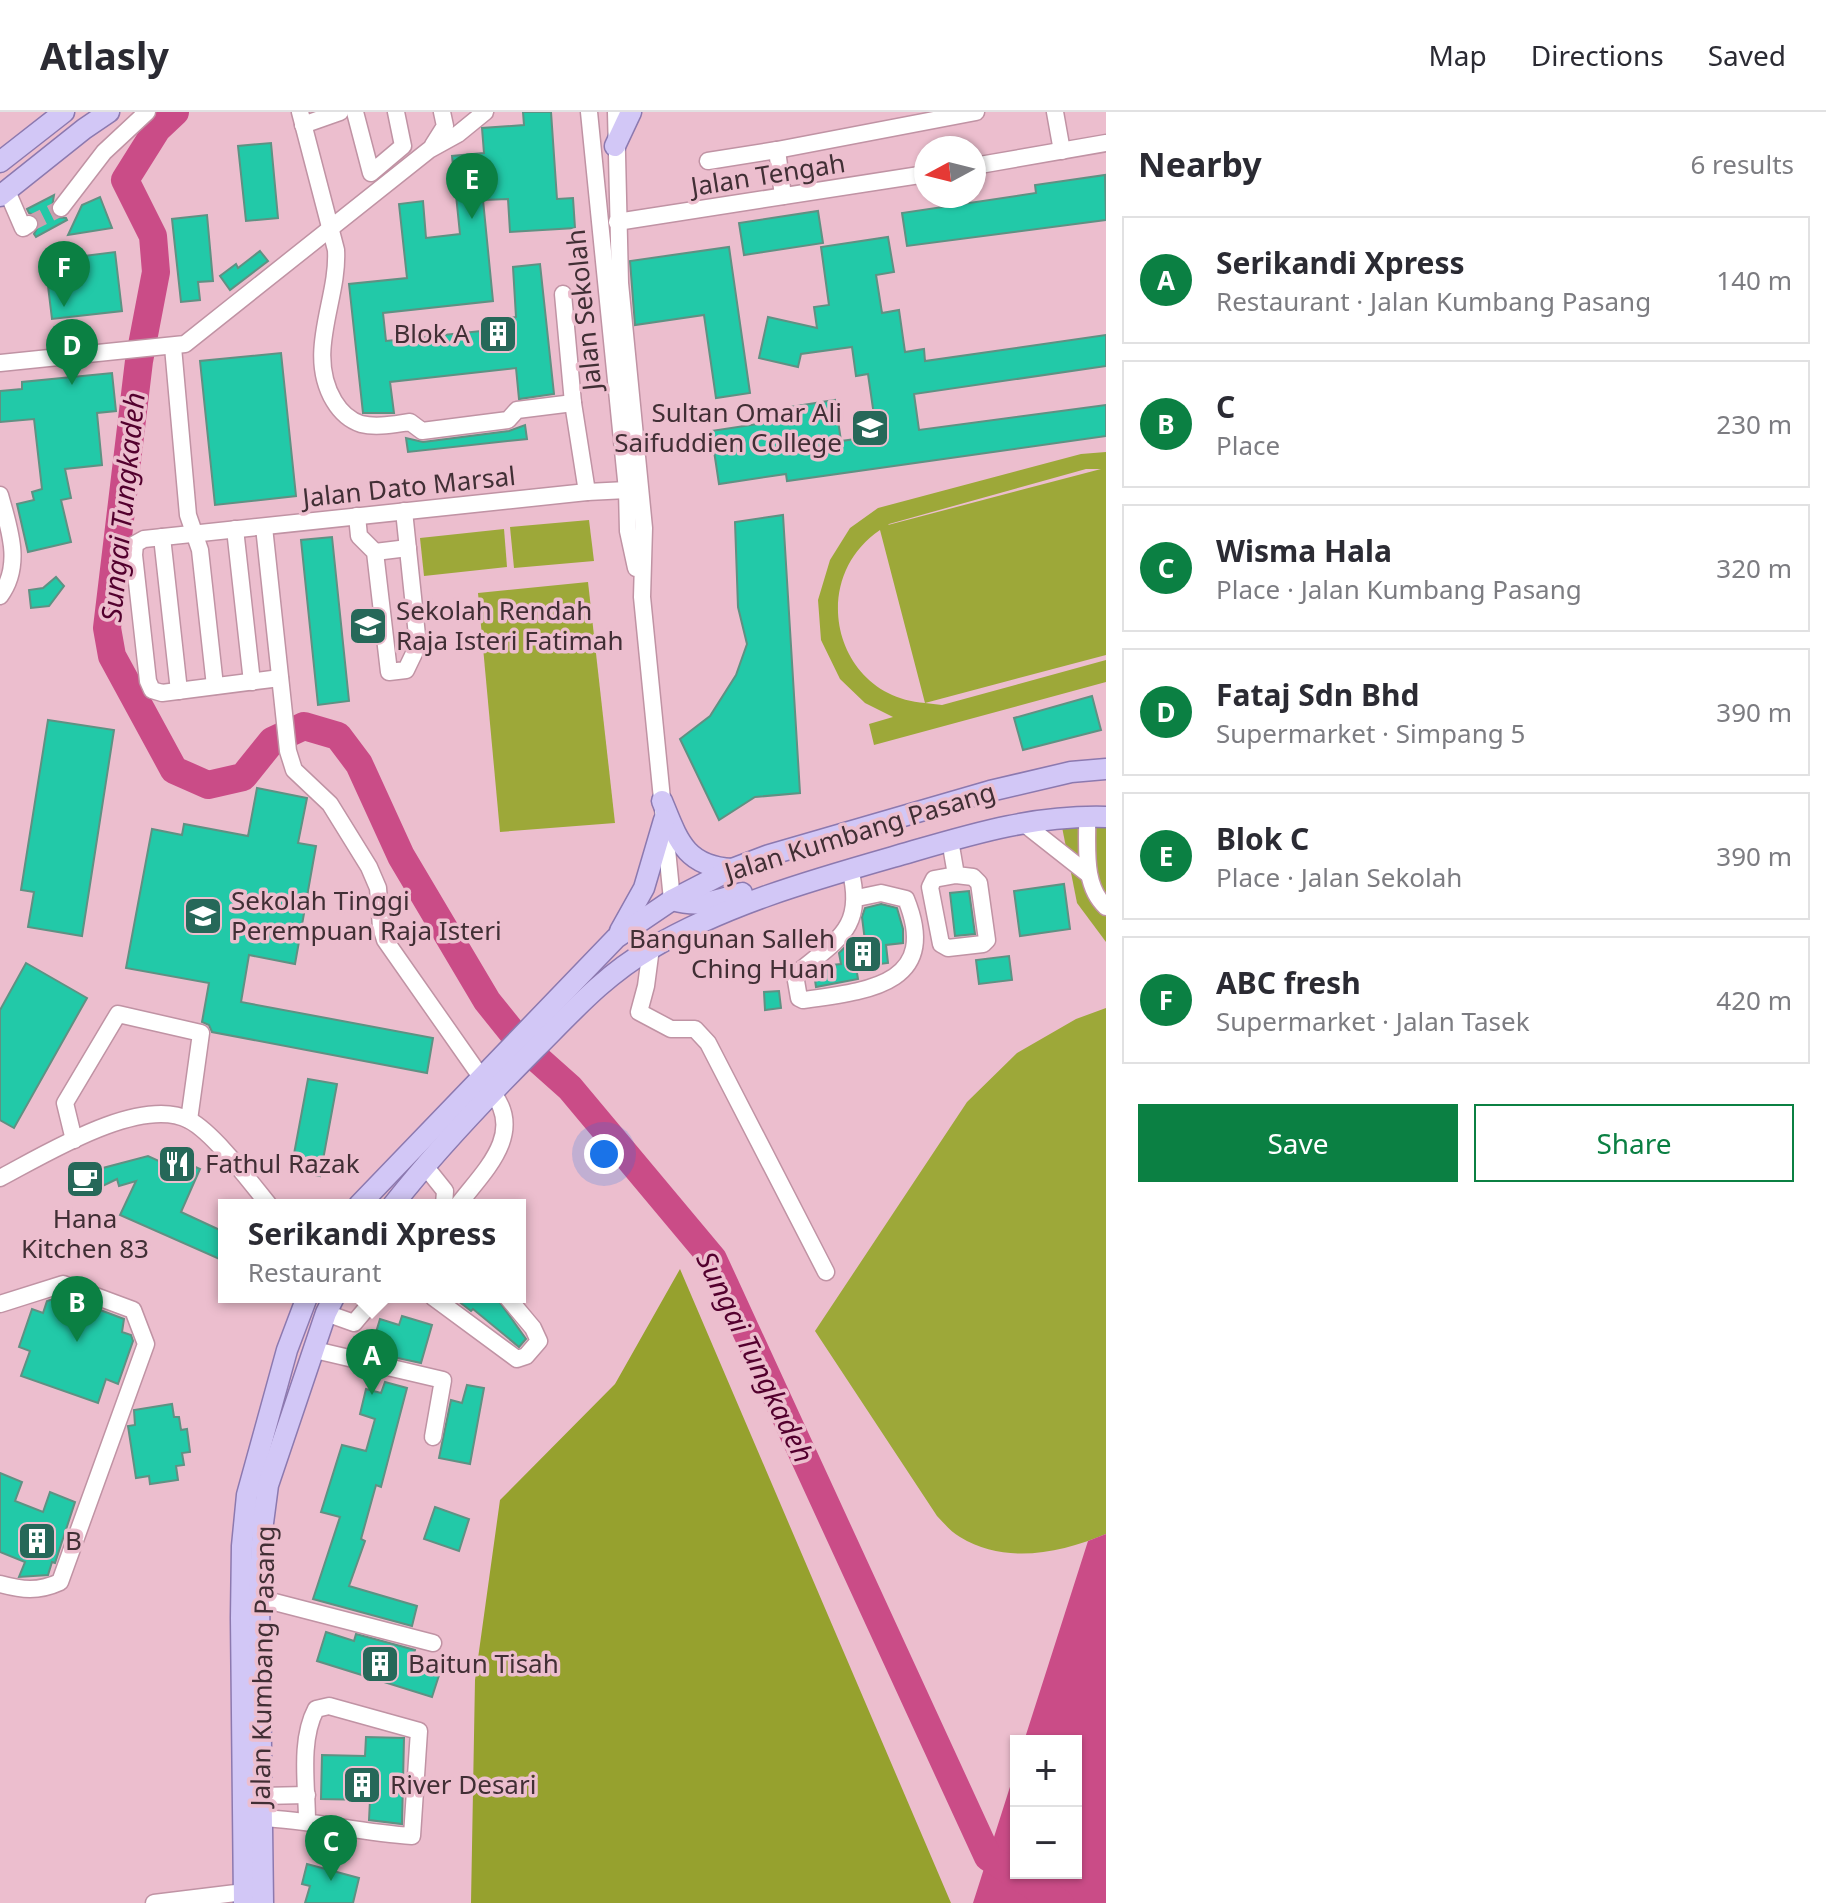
<!DOCTYPE html>
<meta charset="utf-8">
<style>
body{margin:0;font-family:"Noto Sans",sans-serif;background:#f7f7f7;color:#2b2b33}
.controls{position:absolute;right:24px;bottom:24px;display:grid;overflow:hidden;border-radius:0px;box-shadow:0 2px 6px #0004}
.controls button{width:72px;height:72px;display:grid;place-items:center;padding:0;border:0;border-bottom:2px solid #e1e1e2;background:#fff;color:#2b2b33;font:40px sans-serif}
.compass{position:absolute;left:914px;top:24px;width:72px;height:72px;border-radius:50%;background:#fff;box-shadow:0 2px 6px #0004;rotate:263deg}
.you{position:absolute;left:604px;top:1042px;width:28px;height:28px;margin:-20px;border:6px solid #fff;border-radius:50%;background:#1a73e8;box-shadow:0 0 0 12px #1a73e833}
.badge{display:grid;place-items:center;width:52px;height:52px;border-radius:50%;background:#0b8043;color:#fff;font-size:26px;font-weight:700}
.pin{position:absolute;translate:-50% -66px;filter:drop-shadow(0 2px 4px #0008)}
.pin::after{content:'';position:absolute;top:42px;width:28px;height:24px;background:inherit;clip-path:polygon(0 0,100% 0,50% 100%)}
.popup{position:absolute;left:218px;top:1087px;width:308px;height:104px;box-sizing:border-box;display:grid;place-content:center;border-radius:0px;background:#fff;filter:drop-shadow(0 2px 6px #0005);font-size:26px;white-space:nowrap;color:#7c7c81}
.popup b{font-size:30px;color:#2b2b33}
.popup::after{content:'';position:absolute;left:50%;top:100%;margin-left:-16px;border:16px solid transparent;border-top-color:#fff}
.list{margin:0;padding:0;list-style:none}
h2{display:flex;justify-content:space-between;align-items:center;height:104px;margin:0;padding:0 32px;font-size:34px}
h2 small{font-size:26px;font-weight:400;color:#7c7c81}
.list li{display:grid;grid-template-columns:52px 1fr auto;gap:24px;align-items:center;box-sizing:border-box;height:128px;margin:0 16px 16px;padding:0 16px;border:2px solid #e1e1e2;border-radius:0px}
.list b{display:block;font-size:30px;white-space:nowrap}
.list p{margin:0;font-size:26px;white-space:nowrap;color:#7c7c81}
.list em{font-size:26px;font-style:normal;color:#7c7c81}
.actions{display:flex;gap:16px;padding:24px 32px}
.actions a{flex:1;padding:18px 0;border:2px solid #0b8043;border-radius:0px;text-align:center;font-size:28px;color:#0b8043}
.actions .main{background:#0b8043;color:#fff}
.map{position:relative;flex:none;width:1106px;height:1791px;overflow:hidden}
header{display:flex;align-items:center;gap:48px;box-sizing:border-box;height:112px;padding:0 40px;background:#fff;border-bottom:2px solid #e1e1e2}
header strong{font-size:38px}
nav{display:flex;gap:44px;margin-inline-start:auto;font-size:28px}
main{display:flex}
aside{flex:1;background:#fff}
.map>svg:first-child{display:block}
</style>
<header>
<strong>Atlasly</strong>
<nav><a>Map</a><a>Directions</a><a>Saved</a></nav>
</header>
<main>
<div class="map">
<svg width="1106" height="1791" viewBox="0 0 1106 1791">
<rect width="100%" height="100%" fill="#ecbece"/>
<g fill="#9da839" fill-rule="evenodd">
<path d="M 1106,340 L 1106,543 L 925,591 L 942,593 L 1106,548 L 1106,570 L 874,633 L 869,612 L 893,605 L 865,591 L 840,567 L 821,528 L 818,488 L 830,448 L 850,416 L 878,396 L 1081,342 ZM 1086,357 L 1101,357 L 888,413 L 889,412 ZM 880,418 L 925,591 C 835,585 806,468 880,418 Z"/>
<path d="M 589,408 L 594,449 L 514,456 L 510,415 Z"/>
<path d="M 504,417 L 507,455 L 424,464 L 420,426 Z"/>
<path d="M 588,470 L 615,711 L 500,720 L 478,481 Z"/>
<path d="M 1062,715 L 1106,715 L 1106,830 L 1077,791 Z"/>
<path d="M 1106,896 L 1106,1422 C 1060,1441 1006,1453 960,1425 C 951,1420 944,1411 937,1404 L 815,1219 L 967,990 L 1017,941 L 1076,907 Z"/>
</g>
<path fill="#96a12e" d="M 680,1157 L 951,1791 L 471,1791 L 475,1568 L 500,1388 L 615,1272 Z"/>
<path fill="#ca4c87" d="M 1106,1422 L 1106,1791 L 973,1791 L 1016,1656 L 1016,1761 L 1076,1761 L 1076,1629 L 1024,1629 L 1088,1429 Z"/>
<g fill="none" stroke-linecap="round" stroke-linejoin="round">
<path stroke="#ca4c87" stroke-width="28" d="M 175,0 L 157,17 L 125,68 L 153,124 L 156,160 L 139,249 L 107,516 L 112,544 L 174,658 L 208,673 L 243,665 L 272,629 L 304,614 L 338,624 L 359,652 L 401,744 L 487,889 L 524,935 L 570,976 L 713,1147 L 988,1745 L 1060,1791"/>
</g>
<g fill="#22c9a8" stroke="#5f9183" stroke-width="2">
<path d="M 523,0 L 551,0 L 557,87 L 573,86 L 575,116 L 510,120 L 508,87 L 483,88 L 493,189 L 383,201 L 386,229 L 511,216 L 510,206 L 516,205 L 513,155 L 540,152 L 554,282 L 519,287 L 516,256 L 390,270 L 394,301 L 363,301 L 349,172 L 407,166 L 399,92 L 423,89 L 426,126 L 460,122 L 452,44 L 484,41 L 482,16 L 524,13 Z"/>
<path d="M 271,31 L 278,106 L 246,109 L 238,34 Z"/>
<path d="M 1105,63 L 1106,108 L 907,134 L 902,101 L 1036,81 L 1035,73 Z"/>
<path d="M 54,83 L 51,101 L 55,105 L 66,106 L 67,108 L 36,125 L 34,122 L 40,111 L 38,105 L 29,101 L 27,97 Z"/>
<path d="M 100,85 L 112,116 L 68,123 L 82,93 Z"/>
<path d="M 818,99 L 823,131 L 744,143 L 739,111 Z"/>
<path d="M 207,103 L 213,169 L 198,170 L 200,188 L 181,190 L 172,107 Z"/>
<path d="M 888,125 L 894,160 L 876,163 L 882,201 L 899,198 L 905,240 L 924,237 L 925,249 L 1106,223 L 1106,254 L 914,282 L 919,318 L 1106,293 L 1106,324 L 787,369 L 786,362 L 719,372 L 711,319 L 778,309 L 777,297 L 835,288 L 841,329 L 877,324 L 868,262 L 856,264 L 852,235 L 801,242 L 798,255 L 759,246 L 768,205 L 817,216 L 814,195 L 829,193 L 821,135 Z"/>
<path d="M 729,135 L 750,281 L 716,286 L 704,203 L 635,213 L 630,149 Z"/>
<path d="M 260,139 L 268,149 L 230,178 L 220,164 L 236,152 L 238,156 Z"/>
<path d="M 115,140 L 122,199 L 52,207 L 45,149 Z"/>
<path d="M 281,241 L 296,384 L 215,393 L 200,249 Z"/>
<path d="M 112,261 L 116,299 L 97,301 L 102,353 L 65,357 L 71,386 L 61,388 L 71,430 L 28,440 L 17,392 L 34,388 L 32,380 L 42,377 L 34,307 L 0,310 L 0,279 L 22,277 L 22,270 Z"/>
<path d="M 525,313 L 527,327 L 408,340 L 406,326 L 423,330 L 509,319 Z"/>
<path d="M 783,403 L 800,681 L 755,685 L 719,708 L 680,627 L 710,604 L 736,563 L 747,532 L 738,495 L 735,410 Z"/>
<path d="M 332,425 L 349,589 L 318,593 L 301,428 Z"/>
<path d="M 56,465 L 64,474 L 49,494 L 31,496 L 29,478 L 43,476 Z"/>
<path d="M 1092,584 L 1101,618 L 1023,638 L 1014,606 Z"/>
<path d="M 48,608 L 114,618 L 82,824 L 28,815 L 34,780 L 21,778 Z"/>
<path d="M 257,676 L 307,686 L 298,731 L 316,734 L 295,852 L 249,843 L 241,890 L 433,926 L 427,961 L 212,920 L 209,913 L 202,910 L 209,871 L 126,856 L 152,717 L 182,723 L 184,712 L 248,724 Z"/>
<path d="M 1064,772 L 1070,817 L 1020,824 L 1014,779 Z"/>
<path d="M 969,779 L 975,822 L 955,824 L 950,781 Z"/>
<path d="M 881,792 L 897,796 L 903,817 L 903,831 L 886,833 L 888,851 L 856,855 L 858,867 L 816,875 L 814,861 L 823,854 L 841,852 L 839,841 L 849,831 L 865,829 L 862,805 L 865,796 Z"/>
<path d="M 1009,844 L 1012,868 L 979,872 L 976,848 Z"/>
<path d="M 26,851 L 87,886 L 14,1016 L 0,1008 L 0,898 Z"/>
<path d="M 779,879 L 781,896 L 765,898 L 764,880 Z"/>
<path d="M 308,967 L 337,972 L 320,1064 L 291,1058 Z"/>
<path d="M 167,1042 L 200,1057 L 181,1100 L 224,1120 L 224,1149 L 120,1103 L 136,1069 L 119,1074 L 117,1067 L 86,1082 L 80,1068 L 99,1057 L 148,1044 L 163,1051 Z"/>
<path d="M 63,1184 L 124,1207 L 122,1220 L 131,1223 L 133,1229 L 118,1272 L 106,1267 L 98,1291 L 21,1264 L 30,1239 L 19,1235 L 32,1197 L 43,1201 L 47,1189 Z"/>
<path d="M 453,1185 L 496,1185 L 526,1227 L 519,1235 L 473,1197 L 471,1199 Z"/>
<path d="M 402,1204 L 432,1213 L 421,1251 L 370,1240 L 380,1207 L 399,1213 Z"/>
<path d="M 385,1270 L 407,1276 L 381,1375 L 376,1373 L 361,1427 L 365,1429 L 349,1474 L 417,1494 L 412,1514 L 313,1487 L 340,1405 L 321,1400 L 342,1333 L 366,1339 L 375,1307 L 360,1302 L 366,1277 L 381,1281 Z"/>
<path d="M 467,1273 L 484,1276 L 470,1352 L 439,1346 L 451,1288 L 462,1291 Z"/>
<path d="M 172,1292 L 174,1305 L 179,1305 L 181,1318 L 187,1317 L 190,1340 L 182,1341 L 184,1353 L 176,1354 L 178,1368 L 150,1372 L 149,1364 L 136,1366 L 128,1314 L 135,1313 L 134,1298 Z"/>
<path d="M 0,1361 L 22,1370 L 15,1389 L 43,1400 L 50,1380 L 75,1390 L 55,1451 L 52,1450 L 48,1463 L 19,1465 L 25,1450 L 0,1440 Z"/>
<path d="M 435,1395 L 469,1407 L 459,1439 L 424,1427 Z"/>
<path d="M 326,1520 L 354,1529 L 356,1522 L 415,1538 L 413,1545 L 442,1554 L 432,1585 L 317,1549 Z"/>
<path d="M 366,1625 L 404,1626 L 402,1712 L 369,1708 L 370,1688 L 321,1687 L 322,1643 L 365,1644 Z"/>
<path d="M 307,1752 L 359,1766 L 353,1791 L 305,1791 L 310,1774 L 302,1772 Z"/>
</g>
<g fill="none" stroke-linecap="round" stroke-linejoin="round">
<path stroke="#caa1af" stroke-width="16" stroke-dasharray="16 8" stroke-linecap="butt" d="M 29,112 L 61,96"/>
<defs>
<g id="minor">
<path d="M 300,0 L 336,138 C 339,188 305,240 334,289 C 340,299 349,308 361,312 C 377,316 395,312 410,310 L 422,319 L 508,308 L 517,298 L 573,291 L 587,380"/>
<path d="M 355,0 L 371,61 L 403,34 L 396,0"/>
<path d="M 589,0 L 627,378 L 628,419 L 636,456"/>
<path d="M 616,0 L 620,171 L 644,416 L 642,485 L 672,788"/>
<path d="M 1055,0 L 1062,39"/>
<path d="M 303,13 L 340,0"/>
<path d="M 433,33 L 445,14 L 442,0"/>
<path d="M 777,38 L 783,84"/>
<path d="M 708,49 L 777,38 L 976,0"/>
<path d="M 974,54 L 1106,31"/>
<path d="M 7,79 L 23,116 L 29,112"/>
<path d="M 61,96 L 104,40 L 147,0"/>
<path d="M 617,110 L 926,62"/>
<path d="M 563,182 L 573,291"/>
<path d="M 173,235 L 188,403 L 200,438 L 215,574"/>
<path d="M 0,251 L 185,232 L 429,38 L 458,22 L 485,0"/>
<path d="M 0,383 C 9,416 23,453 0,484"/>
<path d="M 357,404 L 359,424 L 375,440 L 389,560 L 406,558 L 418,533 L 404,399"/>
<path d="M 264,415 L 288,639 L 294,658 L 330,692 L 369,755 L 378,776 L 381,815 L 385,828 L 481,965"/>
<path d="M 235,417 L 252,570"/>
<path d="M 162,425 L 179,579"/>
<path d="M 375,440 L 408,436"/>
<path d="M 280,566 L 162,581 L 152,578 L 148,569 L 134,443 L 135,432 L 144,427 L 587,380 L 627,378"/>
<path d="M 1087,705 C 1088,734 1082,773 1106,795"/>
<path d="M 1022,710 L 1088,762"/>
<path d="M 950,728 L 956,763 L 934,767 L 930,775 L 941,832 L 948,836 L 983,832 L 987,828 L 979,771 L 973,765 L 956,763"/>
<path d="M 850,757 C 866,817 836,828 795,863 L 799,886 L 803,888 C 867,879 941,873 906,787 L 881,781 L 857,786"/>
<path d="M 651,836 L 646,874 L 639,900 L 671,917 L 695,917 L 708,931 L 826,1160"/>
<path d="M 74,1028 L 65,991 L 118,902 L 201,921 L 189,1008"/>
<path d="M 425,1054 L 445,1079 L 444,1093"/>
<path d="M 0,1066 C 44,1043 140,983 189,1008 C 214,1021 251,1071 269,1093"/>
<path d="M 458,1093 C 483,1060 526,1022 492,980"/>
<path d="M 433,1185 L 517,1247 L 526,1244 L 539,1229 L 533,1216 L 507,1185"/>
<path d="M 0,1192 L 63,1172 L 133,1198 L 146,1232 L 60,1470 C 38,1480 22,1478 0,1472"/>
<path d="M 326,1201 L 354,1211 L 376,1185"/>
<path d="M 315,1238 L 443,1268 L 433,1325"/>
<path d="M 259,1486 L 433,1531"/>
<path d="M 261,1684 L 307,1683"/>
<path d="M 261,1706 C 312,1708 361,1721 412,1724 L 419,1619 L 329,1594 L 316,1597 C 299,1629 307,1674 307,1709"/>
<path d="M 154,1791 L 244,1780"/>
</g>
<g id="major">
<path d="M 615,34 L 631,0"/>
<path d="M 0,50 L 64,0"/>
<path d="M 0,84 L 84,17 L 109,0"/>
<path d="M 662,689 C 678,728 685,754 732,757"/>
<path d="M 672,788 C 700,796 715,789 742,781"/>
<path d="M 620,819 L 644,776 L 664,708"/>
<path d="M 359,1093 L 616,826 L 672,788 L 732,757 L 769,743 L 990,679 L 1071,660 L 1106,657"/>
<path d="M 393,1093 C 437,1037 486,986 536,936 C 572,900 605,863 650,837 C 725,793 809,769 893,745 C 966,724 1029,703 1106,705"/>
<path d="M 244,1791 L 241,1506 L 242,1434 L 247,1383 L 287,1238 L 307,1185"/>
<path d="M 263,1791 L 259,1486 L 263,1411 L 268,1373 L 326,1201 L 334,1185"/>
</g>
</defs>
<use href="#minor" stroke="#c093a4" stroke-width="19"/>
<use href="#major" stroke="#8c79af" stroke-width="23"/>
<use href="#minor" stroke="#fff" stroke-width="16"/>
<use href="#major" stroke="#d2c7f6" stroke-width="20"/>
</g>
<defs>
<symbol id="building-square" viewBox="-11 -11 22 22"><rect x="-9" y="-9" width="18" height="18" rx="4" fill="#266859" stroke="#ecbece"/><path d="M-4-6H4V6H1V3H-1V6H-4ZM-2.5-4.3h1.7v1.8h-1.7ZM.8-4.3h1.7v1.8H.8ZM-2.5-1h1.7V.8h-1.7ZM.8-1h1.7V.8H.8Z" fill="#fff"/></symbol>
<symbol id="school-square" viewBox="-11 -11 22 22"><rect x="-9" y="-9" width="18" height="18" rx="4" fill="#266859" stroke="#ecbece"/><path d="M0-5L7-2L0 1L-7-2ZM-4 1L0 2.5L4 1V4Q0 6-4 4Z" fill="#fff"/></symbol>
<symbol id="restaurant-square" viewBox="-11 -11 22 22"><rect x="-9" y="-9" width="18" height="18" rx="4" fill="#266859" stroke="#ecbece"/><path d="M-5-6h1v4h1v-4h1v4h1v-4h1v5L-1.5 .5V6h-2V.5L-5-1ZM5-6V6H3V1.5H1.5Q1.5-4 5-6Z" fill="#fff"/></symbol>
<symbol id="cafe-square" viewBox="-11 -11 22 22"><rect x="-9" y="-9" width="18" height="18" rx="4" fill="#266859" stroke="#ecbece"/><path d="M-5.5-4.5H6V0H3Q3 3.5 0 3.5H-2.5Q-5.5 3.5-5.5 0ZM3-3.2v2h1.7v-2ZM-6 4.5H4V6H-6Z" fill="#fff"/></symbol>
</defs>
<g fill-rule="evenodd">
<use href="#building-square" x="476" y="200" width="44" height="44"/>
<use href="#school-square" x="848" y="294" width="44" height="44"/>
<use href="#school-square" x="346" y="492" width="44" height="44"/>
<use href="#school-square" x="181" y="782" width="44" height="44"/>
<use href="#building-square" x="841" y="820" width="44" height="44"/>
<use href="#restaurant-square" x="155" y="1030" width="44" height="44"/>
<use href="#cafe-square" x="63" y="1045" width="44" height="44"/>
<use href="#building-square" x="15" y="1407" width="44" height="44"/>
<use href="#building-square" x="358" y="1530" width="44" height="44"/>
<use href="#building-square" x="340" y="1651" width="44" height="44"/>
</g>
<g text-anchor="middle" stroke-width="7" stroke-linejoin="round" paint-order="stroke">
<g font-size="26" fill="#412f35" stroke="#ecbece">
<text transform="translate(768 63) rotate(-9)" y="9">Jalan Tengah</text>
<text transform="translate(584 198) rotate(-96)" y="9">Jalan Sekolah</text>
<text transform="translate(409 375) rotate(-6)" y="9">Jalan Dato Marsal</text>
<text transform="translate(860 720) rotate(-17)" y="9">Jalan Kumbang Pasang</text>
<text transform="translate(263 1554) rotate(-89)" y="9">Jalan Kumbang Pasang</text>
</g>
<g font-size="26" fill="#412f35" stroke="#ecbece" text-anchor="start">
<text x="470" y="231" text-anchor="end">Blok A</text>
<text x="842" y="310" text-anchor="end">Sultan Omar Ali<tspan x="842" dy="30">Saifuddien College</tspan></text>
<text x="396" y="508">Sekolah Rendah<tspan x="396" dy="30">Raja Isteri Fatimah</tspan></text>
<text x="231" y="798">Sekolah Tinggi<tspan x="231" dy="30">Perempuan Raja Isteri</tspan></text>
<text x="835" y="836" text-anchor="end">Bangunan Salleh<tspan x="835" dy="30">Ching Huan</tspan></text>
<text x="205" y="1061">Fathul Razak</text>
<text x="85" y="1116" text-anchor="middle">Hana<tspan x="85" dy="30">Kitchen 83</tspan></text>
<text x="65" y="1438">B</text>
<text x="408" y="1561">Baitun Tisah</text>
<text x="390" y="1682">River Desari</text>
</g>
<g font-size="28" font-style="italic" fill="#53002e" stroke="#ecbece">
<text transform="translate(123 395) rotate(-84)" y="10">Sungai Tungkadeh</text>
<text transform="translate(755 1245) rotate(64)" y="10">Sungai Tungkadeh</text>
</g>
</g>
</svg>
<div class="controls">
<button>+</button>
<button>−</button>
</div>
<svg class="compass" viewBox="-18 -18 36 36"><path d="M0-13l5 13h-10z" fill="#e53935"/><path d="M0 13l5-13h-10z" fill="#7c7c81"/></svg>
<div class="you"></div>
<div class="pin badge" style="left:372px;top:1283px">A</div>
<div class="popup"><b>Serikandi Xpress</b>Restaurant</div>
<div class="pin badge" style="left:77px;top:1230px">B</div>
<div class="pin badge" style="left:331px;top:1769px">C</div>
<div class="pin badge" style="left:72px;top:273px">D</div>
<div class="pin badge" style="left:472px;top:107px">E</div>
<div class="pin badge" style="left:64px;top:195px">F</div>
</div>
<aside>
<h2>Nearby<small>6 results</small></h2>
<ul class="list">
<li><span class="badge">A</span><div><b>Serikandi Xpress</b><p>Restaurant · Jalan Kumbang Pasang</p></div><em>140 m</em></li>
<li><span class="badge">B</span><div><b>C</b><p>Place</p></div><em>230 m</em></li>
<li><span class="badge">C</span><div><b>Wisma Hala</b><p>Place · Jalan Kumbang Pasang</p></div><em>320 m</em></li>
<li><span class="badge">D</span><div><b>Fataj Sdn Bhd</b><p>Supermarket · Simpang 5</p></div><em>390 m</em></li>
<li><span class="badge">E</span><div><b>Blok C</b><p>Place · Jalan Sekolah</p></div><em>390 m</em></li>
<li><span class="badge">F</span><div><b>ABC fresh</b><p>Supermarket · Jalan Tasek</p></div><em>420 m</em></li>
</ul>
<div class="actions"><a class="main">Save</a><a>Share</a></div>
</aside>
</main>
